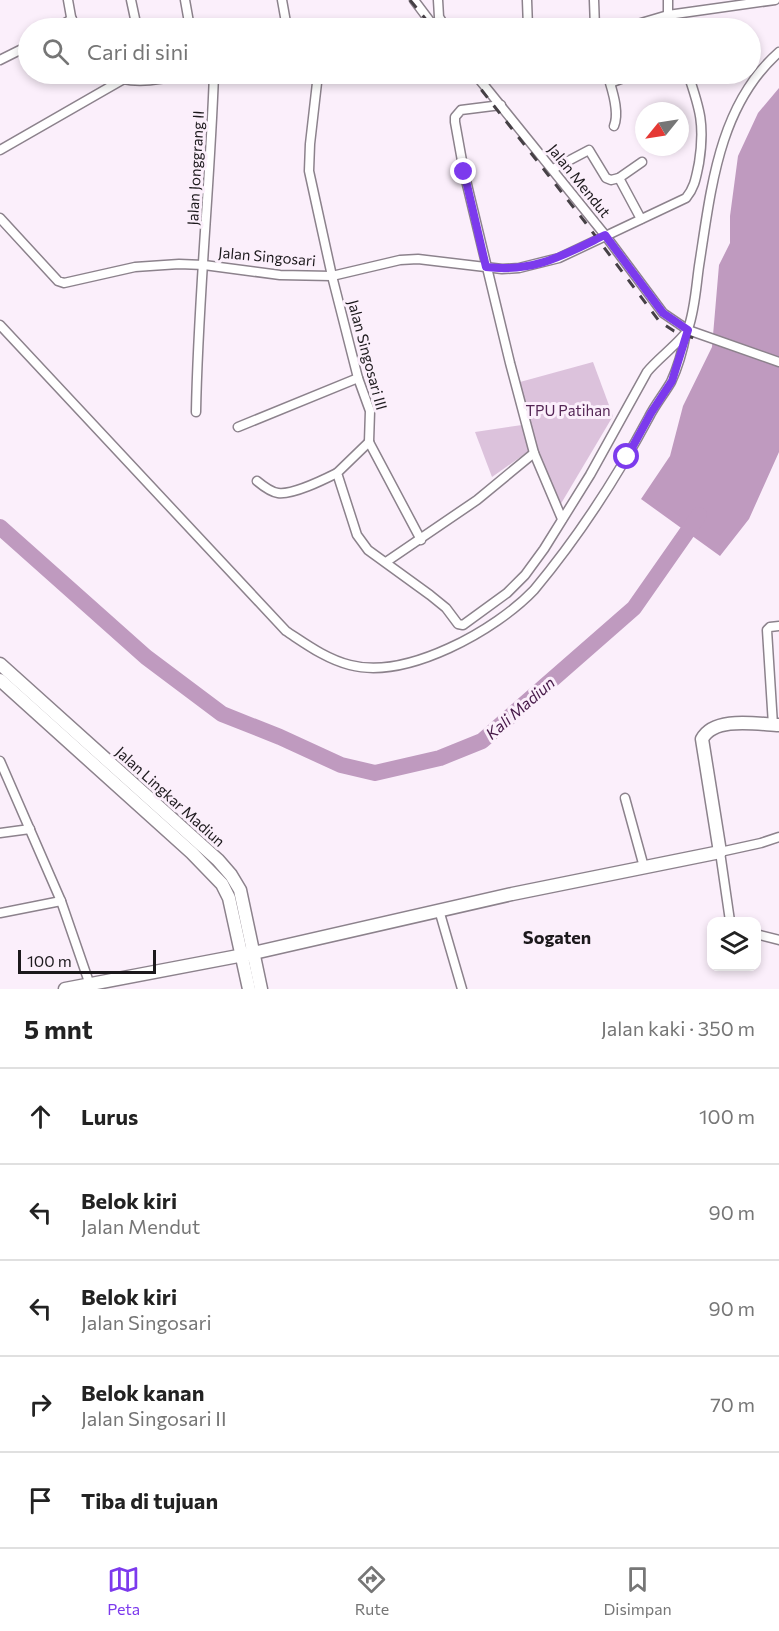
<!DOCTYPE html>
<html lang="id">
<meta charset="utf-8">
<style>
body{margin:0;font-family:Commissioner,sans-serif;background:#f2f2f2;color:#222}
.controls{position:absolute;right:18px;bottom:18px;display:grid;overflow:hidden;border-radius:12px;box-shadow:0 3px 9px #0003}
.controls button{width:54px;height:54px;display:grid;place-items:center;padding:0;border:0;border-bottom:2px solid #e0e0e0;background:#fff;color:#222;font:30px sans-serif}
.compass{position:absolute;left:635px;top:102px;width:54px;height:54px;border-radius:50%;background:#fff;box-shadow:0 3px 9px #0003;rotate:240deg}
.scale{position:absolute;left:18px;bottom:15px;width:138px;box-sizing:border-box;padding-left:6px;border:3px solid #1c191c;border-top:0;font-size:16px;line-height:21px;white-space:nowrap;color:#1c191c;-webkit-text-stroke:4px #fbeffb;paint-order:stroke}
.stop{position:absolute;width:18px;height:18px;margin:-14px;border:4px solid #7c3aed;border-radius:50%;background:#fff}
.stop.end{background:#7c3aed;border-color:#fff;box-shadow:0 2px 6px #0008}
.list{margin:0;padding:0;list-style:none}
h2{display:flex;justify-content:space-between;align-items:center;height:78px;margin:0;padding:0 24px;font-size:26px}
h2 small{font-size:20px;font-weight:400;color:#767676}
.list li{display:grid;grid-template-columns:39px 1fr auto;gap:18px;align-items:center;box-sizing:border-box;height:96px;padding:0 24px;border-top:2px solid #e0e0e0}
.list b{display:block;font-size:22px;white-space:nowrap}
.list p{margin:0;font-size:20px;white-space:nowrap;color:#767676}
.list em{font-size:20px;font-style:normal;color:#767676}
.icon{flex:none;width:33px;height:33px;fill:none;stroke:currentColor;stroke-width:2;stroke-linecap:round;stroke-linejoin:round}
.map{position:relative;flex:none;width:779px;height:989px;overflow:hidden}
.search{position:absolute;background:#fff;box-shadow:0 3px 9px #0003;left:18px;right:18px;top:18px;height:66px;display:flex;align-items:center;gap:15px;box-sizing:border-box;padding:0 21px;border-radius:33px;color:#767676;font-size:22px}
.sheet{height:558px;background:#fff}
nav{display:flex;justify-content:space-around;align-items:center;box-sizing:border-box;height:84px;border-top:2px solid #e0e0e0;background:#fff;font-size:16px;color:#767676}
nav a{display:grid;justify-items:center;gap:3px}
nav .on{color:#7c3aed}
.map>svg:first-child{display:block}
</style>
<div class="map">
<svg width="779" height="989" viewBox="0 0 779 989">
<rect width="100%" height="100%" fill="#fbeffb"/>
<g fill="#dcc2dc">
<path d="M 593,362 L 613,416 L 559,507 L 541,467 L 520,382 Z"/>
<path d="M 522,425 L 529,451 L 492,477 L 475,432 Z"/>
</g>
<path fill="#bf9abf" d="M 779,88 L 779,452 L 749,519 L 720,556 L 641,499 L 670,456 L 683,406 L 712,347 L 719,265 L 730,243 L 730,216 L 738,156 L 758,113 Z"/>
<g fill="none" stroke-linecap="round" stroke-linejoin="round">
<path stroke="#bf9abf" stroke-width="16" d="M 0,527 L 146,657 L 222,714 L 280,737 L 341,765 L 375,773 L 440,758 L 482,741 L 634,608 L 699,515"/>
<defs>
<g id="street">
<path d="M 68,0 L 73,28"/>
<path d="M 131,0 L 137,28"/>
<path d="M 185,0 L 190,28"/>
<path d="M 282,0 L 287,28"/>
<path d="M 414,0 L 435,28"/>
<path d="M 438,0 L 439,17 L 446,28"/>
<path d="M 527,0 L 528,28"/>
<path d="M 594,0 L 595,28"/>
<path d="M 668,0 L 668,15 L 673,28"/>
<path d="M 56,28 L 72,19"/>
<path d="M 624,28 L 668,15 L 775,0"/>
<path d="M 0,60 L 28,46"/>
<path d="M 107,74 C 130,85 158,81 183,74"/>
<path d="M 318,74 L 310,144 L 309,171 L 332,276 L 358,378 L 370,411 L 369,442"/>
<path d="M 475,74 L 605,235 L 663,313 L 688,330 L 779,362"/>
<path d="M 501,105 L 461,110 L 455,117 L 455,122 L 464,172 L 510,363 L 534,453 L 562,519"/>
<path d="M 614,126 C 619,114 614,96 610,83 L 634,74"/>
<path d="M 0,150 L 122,80"/>
<path d="M 553,169 L 589,150 L 606,178 L 611,180 L 619,178"/>
<path d="M 0,218 L 58,281 L 64,283 L 135,267 L 179,264 L 204,265 L 280,275 L 332,276 L 400,260 L 418,259 L 502,269 L 519,268 L 559,258 L 686,198 C 695,187 696,177 699,163 C 705,125 700,109 688,74"/>
<path d="M 641,219 L 619,178 L 642,162"/>
<path d="M 0,325 L 286,631 C 306,644 326,659 350,665 C 407,680 496,630 534,590 C 579,536 616,479 649,417 C 655,405 664,394 671,382 C 678,367 683,349 686,333"/>
<path d="M 196,412 C 198,299 210,186 214,74"/>
<path d="M 238,427 L 358,378"/>
<path d="M 369,442 L 337,473 L 357,535 L 368,550 L 430,595 L 446,608 L 458,624 L 463,625 L 507,593 L 525,575 L 544,549 L 590,475 L 647,372 C 656,360 684,339 688,329 C 695,309 696,287 699,266 C 711,190 718,106 779,52"/>
<path d="M 369,442 L 421,540"/>
<path d="M 257,481 C 263,486 271,492 278,493 C 293,495 323,480 337,473"/>
<path d="M 386,562 L 477,500 L 534,453"/>
<path d="M 773,725 L 767,630 L 770,627 L 779,626"/>
<path d="M 0,761 L 61,901 L 90,985"/>
<path d="M 625,798 L 644,867"/>
<path d="M 0,833 L 30,829"/>
<path d="M 439,910 L 462,989"/>
<path d="M 0,913 L 61,901"/>
<path d="M 730,921 L 720,852 L 761,843 L 779,837"/>
<path d="M 756,934 L 779,940"/>
</g>
<g id="secondary">
<path d="M 0,664 L 218,860 L 231,875 L 240,890 L 261,989"/>
<path d="M 0,680 L 192,853 L 222,884 L 229,898 L 249,989"/>
<path d="M 65,989 L 254,953 L 512,894 L 720,852 L 702,739 C 714,716 757,724 779,725"/>
</g>
</defs>
<use href="#street" stroke="#8c828c" stroke-width="11"/>
<use href="#secondary" stroke="#8c828c" stroke-width="15"/>
<use href="#street" stroke="#fff" stroke-width="8"/>
<use href="#secondary" stroke="#fff" stroke-width="12"/>
<g stroke="#464146" stroke-width="3" stroke-dasharray="10 10" stroke-linecap="butt">
<path d="M 410,0 L 433,28"/>
<path d="M 469,74 L 585,222 L 659,321 L 674,331 L 702,341"/>
</g>
</g>
<g fill="none" stroke-linecap="round" stroke-linejoin="round">
<path stroke="#7c3aed" stroke-width="8" d="M 464,172 L 486,267 C 534,273 564,255 605,235 L 663,313 L 688,330 L 672,381 L 651,413 L 627,457"/>
</g>
<g text-anchor="middle" stroke-width="6" stroke-linejoin="round" paint-order="stroke">
<g font-size="15" fill="#1c191c" stroke="#fbeffb">
<text transform="translate(196 168) rotate(-87)" y="5">Jalan Jonggrang II</text>
<text transform="translate(579 181) rotate(51)" y="5">Jalan Mendut</text>
<text transform="translate(267 257) rotate(5)" y="5">Jalan Singosari</text>
<text transform="translate(367 355) rotate(75)" y="5">Jalan Singosari III</text>
<text transform="translate(170 797) rotate(42)" y="5">Jalan Lingkar Madiun</text>
</g>
<g font-size="15" fill="#542655" stroke="#fbeffb">
<text x="568" y="416">TPU Patihan</text>
</g>
<g font-size="16" font-style="italic" fill="#451847" stroke="#fbeffb">
<text transform="translate(520 708) rotate(-41)" y="6">Kali Madiun</text>
</g>
<g font-size="18" font-weight="bold" fill="#1c191c" stroke="#fbeffb">
<text x="557" y="944">Sogaten</text>
</g>
</g>
</svg>
<div class="controls">
<button><svg class="icon" aria-label="layers" viewBox="0 0 24 24"><path d="M12 4l9 5-9 5-9-5zM3 14l9 5 9-5"/></svg></button>
</div>
<svg class="compass" viewBox="-18 -18 36 36"><path d="M0-13l5 13h-10z" fill="#e53935"/><path d="M0 13l5-13h-10z" fill="#767676"/></svg>
<div class="scale">100 m</div>
<div class="stop" style="left:627px;top:457px"></div>
<div class="stop end" style="left:464px;top:172px"></div>
<div class="search"><svg class="icon" aria-label="search" viewBox="0 0 24 24"><circle cx="10" cy="10" r="6"/><path d="M15 15l6 6"/></svg>Cari di sini</div>
</div>
<section class="sheet">
<h2>5 mnt<small>Jalan kaki · 350 m</small></h2>
<ul class="list">
<li><svg class="icon" aria-label="ahead" viewBox="0 0 24 24"><path d="M12 20V5M6 11l6-6 6 6"/></svg><div><b>Lurus</b></div><em>100 m</em></li>
<li><svg class="icon" aria-label="left" viewBox="0 0 24 24"><path d="M17 20v-9H6M10 6l-5 5 5 5"/></svg><div><b>Belok kiri</b><p>Jalan Mendut</p></div><em>90 m</em></li>
<li><svg class="icon" aria-label="left" viewBox="0 0 24 24"><path d="M17 20v-9H6M10 6l-5 5 5 5"/></svg><div><b>Belok kiri</b><p>Jalan Singosari</p></div><em>90 m</em></li>
<li><svg class="icon" aria-label="right" viewBox="0 0 24 24"><path d="M7 20v-9h11M14 6l5 5-5 5"/></svg><div><b>Belok kanan</b><p>Jalan Singosari II</p></div><em>70 m</em></li>
<li><svg class="icon" aria-label="arrive" viewBox="0 0 24 24"><path d="M6 21V4h12l-3 4 3 4H6"/></svg><div><b>Tiba di tujuan</b></div></li>
</ul>
</section>
<nav>
<a class="on"><svg class="icon" aria-label="map" viewBox="0 0 24 24"><path d="M3 6l6-2 6 2 6-2v14l-6 2-6-2-6 2zM9 4v14M15 6v14"/></svg>Peta</a>
<a><svg class="icon" aria-label="directions" viewBox="0 0 24 24"><path d="M12 3l9 9-9 9-9-9zM9 14v-3h6M13 9l2 2-2 2"/></svg>Rute</a>
<a><svg class="icon" aria-label="saved" viewBox="0 0 24 24"><path d="M7 4h10v16l-5-4-5 4z"/></svg>Disimpan</a>
</nav>
